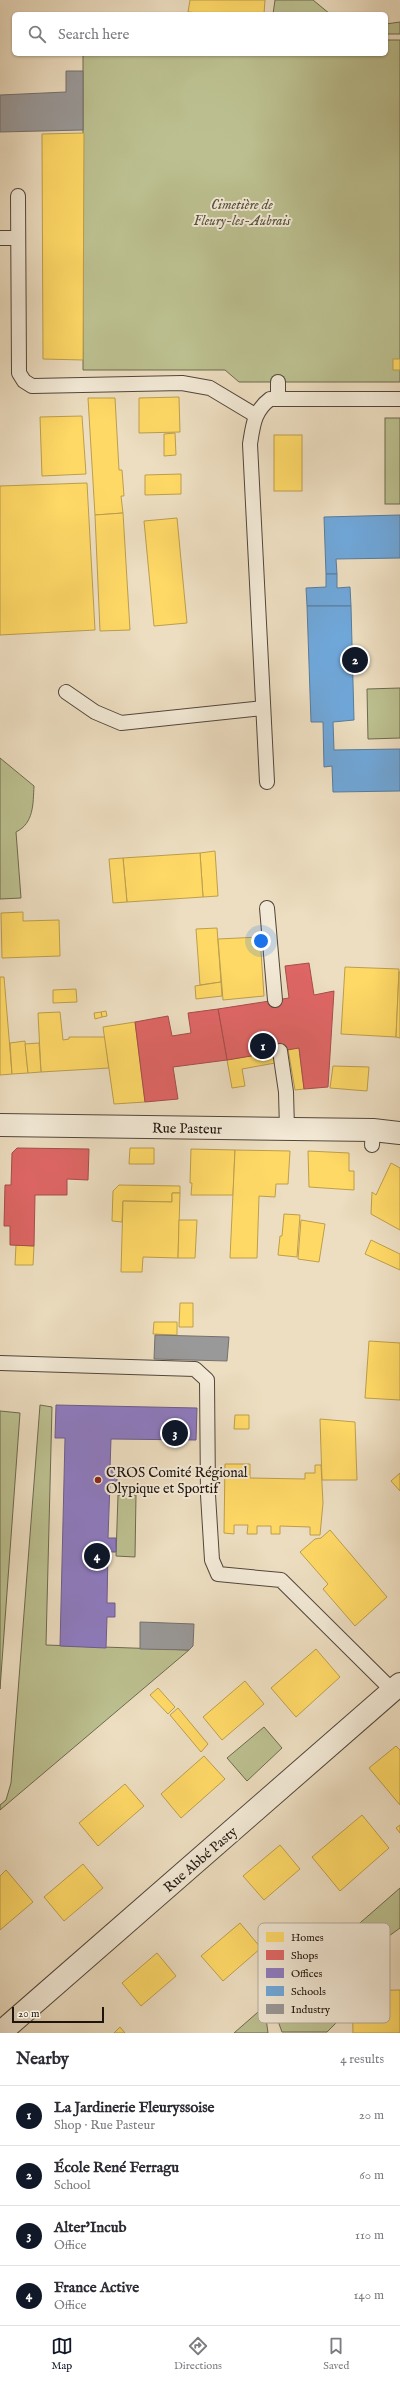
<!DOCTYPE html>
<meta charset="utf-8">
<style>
body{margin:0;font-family:"IM FELL English",serif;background:#f7f7f7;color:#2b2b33}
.scale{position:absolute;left:12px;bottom:10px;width:92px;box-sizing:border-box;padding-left:4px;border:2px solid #1e140e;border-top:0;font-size:11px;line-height:14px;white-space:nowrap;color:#1e140e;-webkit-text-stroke:3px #f3ead7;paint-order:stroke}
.you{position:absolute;left:261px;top:941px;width:14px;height:14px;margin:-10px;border:3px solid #fff;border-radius:50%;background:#1a73e8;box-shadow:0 0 0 6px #1a73e833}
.badge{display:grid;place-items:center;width:26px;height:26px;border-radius:50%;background:#111827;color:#fff;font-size:13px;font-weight:700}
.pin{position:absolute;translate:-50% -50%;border:2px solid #fff;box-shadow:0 1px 4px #0006}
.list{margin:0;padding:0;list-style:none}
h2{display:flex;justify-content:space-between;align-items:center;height:52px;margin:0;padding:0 16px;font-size:17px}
h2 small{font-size:13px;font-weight:400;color:#7c7c81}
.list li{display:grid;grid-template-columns:26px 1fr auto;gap:12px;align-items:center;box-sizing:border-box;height:60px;padding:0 16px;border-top:1px solid #e1e1e2}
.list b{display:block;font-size:15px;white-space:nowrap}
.list p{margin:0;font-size:13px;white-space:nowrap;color:#7c7c81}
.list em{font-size:13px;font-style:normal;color:#7c7c81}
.icon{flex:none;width:22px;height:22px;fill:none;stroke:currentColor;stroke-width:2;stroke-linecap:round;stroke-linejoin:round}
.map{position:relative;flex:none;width:400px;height:2033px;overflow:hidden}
.search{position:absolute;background:#fff;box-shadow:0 1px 3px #0004;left:12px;right:12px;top:12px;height:44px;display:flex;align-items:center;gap:10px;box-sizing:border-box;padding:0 14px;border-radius:6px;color:#7c7c81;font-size:15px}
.sheet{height:292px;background:#fff}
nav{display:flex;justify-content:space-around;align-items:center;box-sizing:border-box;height:56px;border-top:1px solid #e1e1e2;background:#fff;font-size:11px;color:#7c7c81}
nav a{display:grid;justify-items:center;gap:2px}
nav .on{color:#111827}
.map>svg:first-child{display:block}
</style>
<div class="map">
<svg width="400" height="2033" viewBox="0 0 400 2033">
<rect width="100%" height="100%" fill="#eddec1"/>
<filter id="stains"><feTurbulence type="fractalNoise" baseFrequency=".005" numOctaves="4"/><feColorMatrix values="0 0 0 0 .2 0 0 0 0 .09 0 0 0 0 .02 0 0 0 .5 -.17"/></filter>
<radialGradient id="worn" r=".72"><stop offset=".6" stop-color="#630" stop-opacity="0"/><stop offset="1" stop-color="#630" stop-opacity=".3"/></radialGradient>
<g fill="#bcc090" stroke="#6d6a4f">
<path d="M 275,0 L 313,0 L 330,14 L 273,14 Z"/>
<path d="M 400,22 L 400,34 L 386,34 L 386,24 Z"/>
<path d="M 386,40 L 400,40 L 400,382 L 239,382 L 225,370 L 83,370 L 83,54 L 386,54 Z"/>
<rect x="385" y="418" width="15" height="86"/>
<path d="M 400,688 L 400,738 L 368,739 L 367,689 Z"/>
<path d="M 0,758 L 34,786 C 33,804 34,823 16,832 L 21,898 L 0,899 Z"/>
<path d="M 40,1405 L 52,1407 L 46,1645 L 189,1650 L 0,1810 L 0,1805 L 6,1800 L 11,1783 Z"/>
<path d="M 0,1411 L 20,1413 L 0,1689 Z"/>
<path d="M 118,1495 L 136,1495 L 135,1557 L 116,1556 Z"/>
<path d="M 264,1727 L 282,1748 L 247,1781 L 227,1758 Z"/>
<path d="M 400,1888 L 400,1928 L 345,1968 L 340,2019 L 327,2032 L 282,2032 L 274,2010 L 266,2018 L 268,2033 L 234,2033 Z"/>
</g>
<g fill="#ffd966" stroke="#bc9e4c">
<path d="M 190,0 L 265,0 L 264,14 L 209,14 L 188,12 Z"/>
<path d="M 84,133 L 83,360 L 43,359 L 42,134 Z"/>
<rect x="393" y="359" width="7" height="11"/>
<path d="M 179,397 L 180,432 L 139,433 L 139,398 Z"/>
<path d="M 88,398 L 115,398 L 119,470 L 122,470 L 124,496 L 121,496 L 123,513 L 95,515 Z"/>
<path d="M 82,416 L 86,474 L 42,476 L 40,417 Z"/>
<path d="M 175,433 L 176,455 L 164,456 L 164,434 Z"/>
<rect x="274" y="435" width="28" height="56"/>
<path d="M 181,474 L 181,494 L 145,495 L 145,475 Z"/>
<path d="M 87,483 L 95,630 L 0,635 L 0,486 Z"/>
<path d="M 123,513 L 130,630 L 100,631 L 95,515 Z"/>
<path d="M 177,518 L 187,623 L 154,626 L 144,521 Z"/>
<path d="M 215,851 L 218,896 L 203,897 L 200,853 Z"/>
<path d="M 200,853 L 203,897 L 127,902 L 123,858 Z"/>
<path d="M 123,858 L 127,902 L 113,903 L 109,859 Z"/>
<path d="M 23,912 L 23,921 L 59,920 L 60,956 L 2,958 L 1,913 Z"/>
<path d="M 217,928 L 221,982 L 200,985 L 196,929 Z"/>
<path d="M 260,937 L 264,996 L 223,1000 L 218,939 Z"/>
<path d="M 345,967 L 399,969 L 396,1037 L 341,1034 Z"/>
<path d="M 399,972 L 400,972 L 400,1038 L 396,1037 Z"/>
<path d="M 0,977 L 4,977 L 12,1074 L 0,1075 Z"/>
<path d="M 221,982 L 222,996 L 196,999 L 195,986 Z"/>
<path d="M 76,989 L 77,1002 L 53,1003 L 53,990 Z"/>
<path d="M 106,1011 L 107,1016 L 102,1017 L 101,1012 Z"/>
<path d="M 60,1012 L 63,1040 L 69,1039 L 69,1037 L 105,1037 L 109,1068 L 41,1072 L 38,1013 Z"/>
<path d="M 101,1012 L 102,1017 L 95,1019 L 94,1013 Z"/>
<path d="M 135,1022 L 145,1102 L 114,1104 L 103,1027 Z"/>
<path d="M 25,1041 L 28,1073 L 12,1074 L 10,1043 Z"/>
<path d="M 39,1043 L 41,1072 L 28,1073 L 25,1044 Z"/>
<path d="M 299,1048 L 304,1089 L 295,1090 L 288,1049 Z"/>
<path d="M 273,1052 L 275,1063 L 242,1069 L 245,1086 L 232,1088 L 227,1060 Z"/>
<path d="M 333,1066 L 369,1067 L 367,1091 L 330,1088 Z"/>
<path d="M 130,1148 L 154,1148 L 154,1164 L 129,1164 Z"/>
<path d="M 191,1149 L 235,1150 L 233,1195 L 191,1195 L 192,1183 L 190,1183 Z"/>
<path d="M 235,1150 L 290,1151 L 288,1184 L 276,1184 L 275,1197 L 259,1196 L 257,1258 L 230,1258 Z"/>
<path d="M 308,1151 L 349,1153 L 349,1171 L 354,1171 L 354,1190 L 309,1187 Z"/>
<path d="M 391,1163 L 400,1168 L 400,1230 L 371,1214 L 372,1192 L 376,1195 Z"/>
<path d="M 119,1185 L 180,1186 L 180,1193 L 172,1193 L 172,1202 L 123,1201 L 122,1222 L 112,1221 L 113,1191 Z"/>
<path d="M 172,1193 L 180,1193 L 178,1258 L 143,1257 L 142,1272 L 121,1272 L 123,1201 L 172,1202 Z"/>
<path d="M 284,1214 L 300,1215 L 297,1257 L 278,1255 L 280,1236 L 282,1236 Z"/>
<path d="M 179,1220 L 197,1220 L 195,1258 L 178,1258 Z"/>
<path d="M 301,1220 L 325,1224 L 319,1262 L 298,1259 Z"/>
<path d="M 371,1240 L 400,1254 L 400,1270 L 365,1254 Z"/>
<path d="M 16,1245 L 34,1246 L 33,1265 L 15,1265 Z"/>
<path d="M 180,1303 L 193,1303 L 193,1327 L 179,1327 Z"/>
<path d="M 154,1322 L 177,1322 L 177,1335 L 153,1334 Z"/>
<path d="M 369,1341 L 400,1343 L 400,1400 L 365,1398 Z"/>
<path d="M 235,1415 L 249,1415 L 249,1429 L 234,1429 Z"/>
<path d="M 320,1419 L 355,1422 L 357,1480 L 322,1480 Z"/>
<path d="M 225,1464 L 250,1464 L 250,1478 L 305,1479 L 305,1473 L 315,1473 L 315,1465 L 321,1465 L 323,1503 L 320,1535 L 310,1535 L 310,1527 L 280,1526 L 280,1534 L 271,1534 L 271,1526 L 257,1526 L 257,1534 L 247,1534 L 248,1525 L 234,1525 L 234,1534 L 224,1533 Z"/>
<path d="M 400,1473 L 400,1491 L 391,1481 Z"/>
<path d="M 330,1530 L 387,1597 L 355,1626 L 323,1589 L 328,1584 L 300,1552 L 315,1539 L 321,1538 Z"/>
<path d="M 316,1649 L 340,1677 L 296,1717 L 271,1688 Z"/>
<path d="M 245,1681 L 264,1704 L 222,1740 L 203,1717 Z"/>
<path d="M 158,1688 L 175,1707 L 168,1714 L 150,1695 Z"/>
<path d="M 178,1708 L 208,1744 L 201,1752 L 170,1715 Z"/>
<path d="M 396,1746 L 400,1750 L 400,1805 L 369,1768 Z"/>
<path d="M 204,1756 L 225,1779 L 181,1818 L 161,1794 Z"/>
<path d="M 125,1784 L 144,1806 L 98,1846 L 79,1823 Z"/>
<path d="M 362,1815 L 389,1848 L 340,1891 L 312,1857 Z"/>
<path d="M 400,1825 L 400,1833 L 396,1828 Z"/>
<path d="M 280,1845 L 300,1869 L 264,1900 L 243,1876 Z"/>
<path d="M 83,1864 L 103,1888 L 64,1921 L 44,1897 Z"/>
<path d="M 6,1870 L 33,1902 L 0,1930 L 0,1876 Z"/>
<path d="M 240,1923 L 261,1948 L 223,1981 L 201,1956 Z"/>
<path d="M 157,1953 L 176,1976 L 141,2006 L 122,1983 Z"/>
<path d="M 400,1990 L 400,2033 L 353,2033 L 352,1991 Z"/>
<path d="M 120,2027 L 125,2033 L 114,2033 Z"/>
</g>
<g fill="#e06666" stroke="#a64d4c">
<path d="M 309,963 L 314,995 L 334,991 L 328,1087 L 304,1089 L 299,1048 L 227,1060 L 218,1009 L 289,998 L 285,966 Z"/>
<path d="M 218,1009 L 227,1060 L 173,1067 L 178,1099 L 145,1102 L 135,1022 L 168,1016 L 172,1036 L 191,1033 L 188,1013 Z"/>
<path d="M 17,1148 L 89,1149 L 88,1180 L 67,1179 L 67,1195 L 35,1195 L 34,1246 L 10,1245 L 10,1226 L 4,1226 L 5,1185 L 11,1185 L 12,1153 Z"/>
</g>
<path fill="#8e7cc3" stroke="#6c5d8d" d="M 56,1405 L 197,1408 L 196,1440 L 111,1439 L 110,1468 L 117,1468 L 117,1483 L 110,1483 L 108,1538 L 116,1538 L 116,1552 L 108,1552 L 107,1603 L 115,1603 L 115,1617 L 107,1617 L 106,1648 L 60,1646 L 65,1438 L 55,1438 Z"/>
<g fill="#6fa8dc" stroke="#577c9e">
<path d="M 400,515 L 400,558 L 336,559 L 337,574 L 326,574 L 324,517 Z"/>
<path d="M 326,574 L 337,574 L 337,588 L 350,587 L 351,606 L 307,606 L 306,588 L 326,587 Z"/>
<path d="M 307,606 L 351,606 L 354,720 L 333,722 L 334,750 L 400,749 L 400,791 L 333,792 L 332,766 L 324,767 L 323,722 L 311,722 Z"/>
</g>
<g fill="#999" stroke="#74716f">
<path d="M 66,71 L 83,71 L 83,130 L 0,132 L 0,95 L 66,92 Z"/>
<path d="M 155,1335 L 229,1337 L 227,1361 L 154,1359 Z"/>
<path d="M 140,1622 L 194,1624 L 193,1646 L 189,1650 L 140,1649 Z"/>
</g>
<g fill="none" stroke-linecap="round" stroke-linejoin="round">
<defs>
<g id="service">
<path d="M 18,196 L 19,373 L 24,381 L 32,386 L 182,383 L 210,388 L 255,415"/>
<path d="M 0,238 L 18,238"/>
<path d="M 278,382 L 278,399"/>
<path d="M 66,692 L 95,712 L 121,723 L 263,708"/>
<path d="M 267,782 L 250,444 C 253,425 254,411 270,399 L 400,399"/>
<path d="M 267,908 L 275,1000"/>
<path d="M 280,1051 L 286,1092 L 287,1129"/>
<path d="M 372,1145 L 373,1130"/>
<path d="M 0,1363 L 195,1369 L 207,1380 L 208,1495 L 212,1560 L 218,1574 L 281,1580 L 393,1691"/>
</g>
<path id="minor" d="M 0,2033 L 400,1684"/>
<path id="tertiary" d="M 0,1125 L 373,1130 L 400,1133"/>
</defs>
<use href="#service" stroke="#52463b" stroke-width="16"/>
<use href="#minor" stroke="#52463b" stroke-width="24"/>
<use href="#tertiary" stroke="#52463b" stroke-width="24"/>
<use href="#service" stroke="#f3ead7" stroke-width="14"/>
<use href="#minor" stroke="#f3ead7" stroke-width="22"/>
<use href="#tertiary" stroke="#f3ead7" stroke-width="22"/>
</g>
<circle fill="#8f2418" stroke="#f3ead7" stroke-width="1.5" cx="98" cy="1480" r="4"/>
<g text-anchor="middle" stroke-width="4" stroke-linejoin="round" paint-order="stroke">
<g font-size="14" font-style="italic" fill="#55503c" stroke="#f3ead7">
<text x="242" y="209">Cimetière de<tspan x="242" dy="16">Fleury-les-Aubrais</tspan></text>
</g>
<g font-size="14" fill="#1e140e" stroke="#f3ead7">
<text transform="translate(187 1128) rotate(1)" y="5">Rue Pasteur</text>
<text transform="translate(200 1859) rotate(-41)" y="5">Rue Abbé Pasty</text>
</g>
<g font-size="14" fill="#1e140e" stroke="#f3ead7" text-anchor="start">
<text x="106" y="1477">CROS Comité Régional<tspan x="106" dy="16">Olypique et Sportif</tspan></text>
</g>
</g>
<rect x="258" y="1923" width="132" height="100" rx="6" fill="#f3ead7" stroke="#b3aa9b" stroke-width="1"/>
<rect x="266" y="1932" width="18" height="10" fill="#ffd966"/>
<rect x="266" y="1950" width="18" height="10" fill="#e06666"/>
<rect x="266" y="1968" width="18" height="10" fill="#8e7cc3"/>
<rect x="266" y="1986" width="18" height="10" fill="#6fa8dc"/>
<rect x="266" y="2004" width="18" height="10" fill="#999"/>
<g font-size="11" fill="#1e140e">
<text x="291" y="1941">Homes</text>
<text x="291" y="1959">Shops</text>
<text x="291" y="1977">Offices</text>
<text x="291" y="1995">Schools</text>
<text x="291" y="2013">Industry</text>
</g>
<rect width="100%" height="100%" filter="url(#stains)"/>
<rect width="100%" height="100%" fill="url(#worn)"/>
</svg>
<div class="scale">20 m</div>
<div class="you"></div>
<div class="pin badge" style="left:263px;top:1046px">1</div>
<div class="pin badge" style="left:355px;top:660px">2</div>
<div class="pin badge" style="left:175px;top:1433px">3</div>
<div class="pin badge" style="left:97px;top:1556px">4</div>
<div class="search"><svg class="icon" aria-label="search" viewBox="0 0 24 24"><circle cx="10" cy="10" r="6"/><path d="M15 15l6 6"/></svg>Search here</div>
</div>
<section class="sheet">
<h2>Nearby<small>4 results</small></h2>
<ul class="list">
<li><span class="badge">1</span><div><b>La Jardinerie Fleuryssoise</b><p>Shop · Rue Pasteur</p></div><em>20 m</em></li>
<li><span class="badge">2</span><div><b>École René Ferragu</b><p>School</p></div><em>60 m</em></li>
<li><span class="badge">3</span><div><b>Alter'Incub</b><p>Office</p></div><em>110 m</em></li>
<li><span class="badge">4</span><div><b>France Active</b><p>Office</p></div><em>140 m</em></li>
</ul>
</section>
<nav>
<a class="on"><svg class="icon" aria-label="map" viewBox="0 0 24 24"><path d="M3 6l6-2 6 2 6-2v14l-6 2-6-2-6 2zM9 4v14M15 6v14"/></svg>Map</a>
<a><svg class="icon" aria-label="directions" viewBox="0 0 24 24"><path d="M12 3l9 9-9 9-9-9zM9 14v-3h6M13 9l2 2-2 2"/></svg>Directions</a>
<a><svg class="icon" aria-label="saved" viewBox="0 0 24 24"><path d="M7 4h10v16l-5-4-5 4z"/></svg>Saved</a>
</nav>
